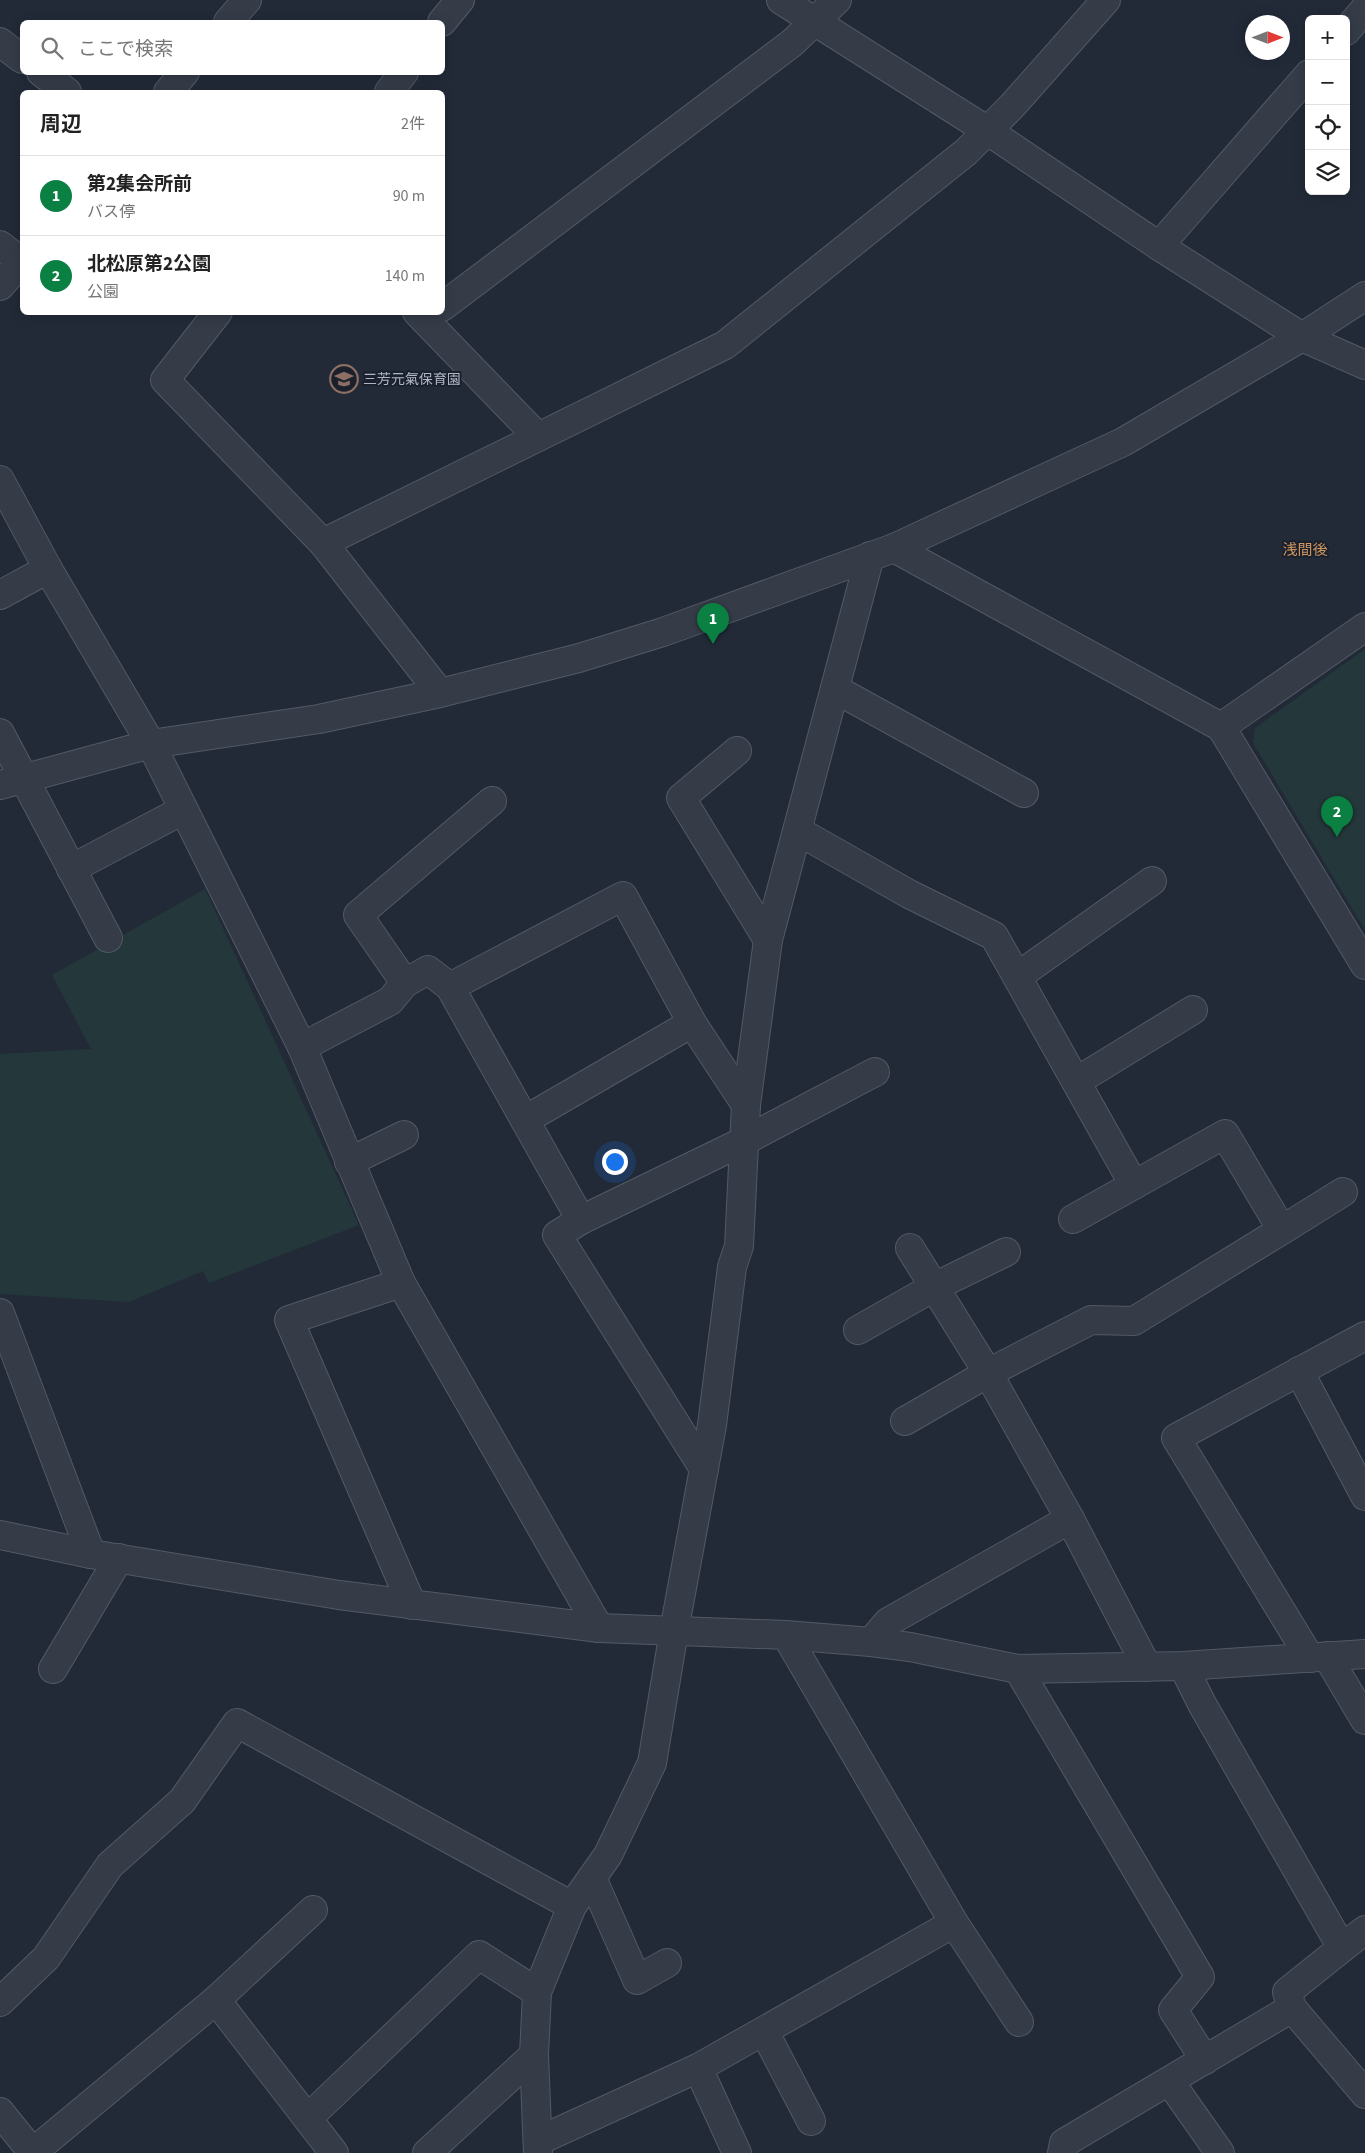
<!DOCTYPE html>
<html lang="ja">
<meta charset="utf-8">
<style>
body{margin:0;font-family:"Source Sans 3","Noto Sans JP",sans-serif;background:#f6f6f6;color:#222}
.controls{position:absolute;right:15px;top:15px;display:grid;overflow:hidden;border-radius:8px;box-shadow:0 2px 12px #0003}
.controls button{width:45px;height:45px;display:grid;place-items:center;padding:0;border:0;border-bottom:1px solid #e0e0e0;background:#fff;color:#222;font:25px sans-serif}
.compass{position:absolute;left:1245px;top:15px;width:45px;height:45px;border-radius:50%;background:#fff;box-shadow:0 2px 12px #0003;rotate:90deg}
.you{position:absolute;left:614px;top:1161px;width:18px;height:18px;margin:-12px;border:4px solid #fff;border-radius:50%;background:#1a73e8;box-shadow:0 0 0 8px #1a73e833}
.badge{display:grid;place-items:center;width:32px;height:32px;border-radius:50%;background:#0b8043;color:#fff;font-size:16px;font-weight:700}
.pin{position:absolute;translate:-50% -41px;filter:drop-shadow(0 1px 2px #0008)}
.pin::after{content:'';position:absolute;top:26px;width:18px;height:15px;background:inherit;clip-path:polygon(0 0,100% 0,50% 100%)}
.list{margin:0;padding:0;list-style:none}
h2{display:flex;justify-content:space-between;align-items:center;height:65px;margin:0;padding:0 20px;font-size:21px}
h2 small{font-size:16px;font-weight:400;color:#767676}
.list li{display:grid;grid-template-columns:32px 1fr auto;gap:15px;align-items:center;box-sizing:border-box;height:80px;padding:0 20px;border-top:1px solid #e0e0e0}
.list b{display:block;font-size:19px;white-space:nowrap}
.list p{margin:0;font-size:16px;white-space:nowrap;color:#767676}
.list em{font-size:16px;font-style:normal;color:#767676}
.icon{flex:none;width:28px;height:28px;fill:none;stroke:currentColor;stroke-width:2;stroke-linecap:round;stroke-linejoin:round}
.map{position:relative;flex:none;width:1365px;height:2153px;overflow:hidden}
.search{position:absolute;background:#fff;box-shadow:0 2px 12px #0003;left:20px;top:20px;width:425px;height:55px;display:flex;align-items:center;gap:12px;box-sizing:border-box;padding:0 18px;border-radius:8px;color:#767676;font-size:19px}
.panel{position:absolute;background:#fff;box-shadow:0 2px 12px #0003;left:20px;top:90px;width:425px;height:225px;border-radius:8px}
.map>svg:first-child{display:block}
</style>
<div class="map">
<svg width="1365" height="2153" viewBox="0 0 1365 2153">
<rect width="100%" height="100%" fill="#222a38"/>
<g fill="#24373a">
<path d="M 1365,649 L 1365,930 L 1253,743 L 1255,728 Z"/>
<path d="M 205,889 L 359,1225 L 209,1283 L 203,1271 L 129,1302 L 0,1294 L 0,1054 L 91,1049 L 52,975 Z"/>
</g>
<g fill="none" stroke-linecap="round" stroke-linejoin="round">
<defs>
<g id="minor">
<path d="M 781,0 L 988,131 L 1159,246 L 1302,337 L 1365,365"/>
<path d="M 228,22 L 247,0"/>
<path d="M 442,22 L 460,0"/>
<path d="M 1346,31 L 1365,9"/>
<path d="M 0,42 L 22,59"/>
<path d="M 41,72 L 67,92"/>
<path d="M 168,92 L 185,72"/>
<path d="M 389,92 L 404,72"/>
<path d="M 0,245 L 22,262"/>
<path d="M 1159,246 L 1309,74"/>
<path d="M 0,286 L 22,261"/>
<path d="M 442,307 L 792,43 L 837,0"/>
<path d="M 218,312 L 165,380 L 323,543 L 440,693"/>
<path d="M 417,312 L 538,437"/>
<path d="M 0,480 L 48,569 L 151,744 L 302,1047 L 401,1283 L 599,1628"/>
<path d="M 323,543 L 725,345 L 966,152 L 1012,106 L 1106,0"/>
<path d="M 894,548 L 1221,727 L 1365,965"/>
<path d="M 0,595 L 48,569"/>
<path d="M 835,689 L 1024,793"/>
<path d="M 1221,727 L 1365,627"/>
<path d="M 0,733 L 108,938"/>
<path d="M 737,751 L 681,798 L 768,940"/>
<path d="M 0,785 L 151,744 L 319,719 L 440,693 L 579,658 L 663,632 L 894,548 L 1123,442 L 1302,337 L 1365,296"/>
<path d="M 798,831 L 909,894 L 994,936 L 1134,1185"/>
<path d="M 71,869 L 183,810"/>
<path d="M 1018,976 L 1152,881"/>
<path d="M 405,983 L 358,915 L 492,801"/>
<path d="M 302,1047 L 390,1001 L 405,983 L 428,970 L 450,987"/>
<path d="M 1077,1081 L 1193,1010"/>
<path d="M 746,1105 L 692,1023 L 623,896 L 450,987 L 581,1220 L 744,1141 L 875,1072"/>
<path d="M 525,1120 L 692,1023"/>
<path d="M 349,1162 L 404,1135"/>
<path d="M 1073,1219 L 1225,1134 L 1282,1230 L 1134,1321 L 1091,1320 L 988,1373 L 1070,1519 L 1147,1667"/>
<path d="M 581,1220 L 557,1235 L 704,1469"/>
<path d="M 1282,1230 L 1343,1192"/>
<path d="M 401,1283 L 289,1320 L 412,1605"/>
<path d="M 0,1313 L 91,1554"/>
<path d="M 858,1330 L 934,1287 L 1006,1252"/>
<path d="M 1299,1371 L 1365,1496"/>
<path d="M 905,1421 L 988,1373 L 910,1248"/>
<path d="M 0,1535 L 91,1554 L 339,1595 L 599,1628 L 786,1635 L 871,1642 L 910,1647 L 1018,1669 L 1183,1666 L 1365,1654"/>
<path d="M 871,1642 L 888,1622 L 1070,1519"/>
<path d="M 1327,1656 L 1365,1720"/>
<path d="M 1310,1658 L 1176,1438 L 1365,1336"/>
<path d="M 1183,1666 L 1202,1704 L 1342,1948 L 1287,1992 L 1292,2008 L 1365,2094"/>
<path d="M 53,1669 L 119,1558"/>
<path d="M 1018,1669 L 1200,1977 L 1173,2010 L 1205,2060"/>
<path d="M 592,1878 L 637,1980 L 667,1963"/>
<path d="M 954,1923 L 1019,2022"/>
<path d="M 1342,1948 L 1365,1930"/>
<path d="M 216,2000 L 313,1910"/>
<path d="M 0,2002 L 46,1958 L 110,1865 L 182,1801 L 237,1723 L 572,1906"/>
<path d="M 764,2031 L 811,2121"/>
<path d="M 698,2068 L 737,2153"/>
<path d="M 1170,2082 L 1220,2153"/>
<path d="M 0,2112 L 33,2153"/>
<path d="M 308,2118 L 479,1955 L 537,1992"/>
<path d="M 538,2141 L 698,2068 L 954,1923 L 786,1635"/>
<path d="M 32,2153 L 216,2000 L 334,2153"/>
<path d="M 427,2153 L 534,2055"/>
<path d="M 538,2153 L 534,2055 L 537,1992 L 572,1906 L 608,1855 L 652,1763 L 674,1631 L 712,1425 L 732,1267 L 739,1246 L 746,1105 L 768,940 L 870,556"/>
<path d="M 1062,2153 L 1064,2143 L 1292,2008"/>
</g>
</defs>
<use href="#minor" stroke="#535966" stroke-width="30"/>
<use href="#minor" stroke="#353c48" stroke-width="28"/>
</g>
<defs>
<symbol id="school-ring" viewBox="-11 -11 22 22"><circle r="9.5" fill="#1a212d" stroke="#8d6e63" stroke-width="1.5"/><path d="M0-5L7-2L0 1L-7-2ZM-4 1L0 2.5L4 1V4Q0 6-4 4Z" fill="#8d6e63"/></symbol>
</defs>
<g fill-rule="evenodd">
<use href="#school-ring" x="328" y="363" width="32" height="32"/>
</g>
<g text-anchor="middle" stroke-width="4" stroke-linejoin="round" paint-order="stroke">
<g font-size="14" fill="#b0b6c5" stroke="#1a212d" text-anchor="start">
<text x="363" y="384">三芳元氣保育園</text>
</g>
<g font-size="15" fill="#cf9660" stroke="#1a212d">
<text x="1305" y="555">浅間後</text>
</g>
</g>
</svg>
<div class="controls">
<button>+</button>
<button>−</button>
<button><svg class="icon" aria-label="locate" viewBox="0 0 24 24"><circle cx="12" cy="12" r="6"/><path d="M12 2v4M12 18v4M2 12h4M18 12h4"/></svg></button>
<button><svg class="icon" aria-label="layers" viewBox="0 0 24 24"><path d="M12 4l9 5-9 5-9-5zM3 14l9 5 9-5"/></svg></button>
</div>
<svg class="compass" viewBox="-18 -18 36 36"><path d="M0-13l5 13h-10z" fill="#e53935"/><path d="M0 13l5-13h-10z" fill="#767676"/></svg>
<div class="you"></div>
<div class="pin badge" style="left:713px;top:644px">1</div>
<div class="pin badge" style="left:1337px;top:837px">2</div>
<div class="search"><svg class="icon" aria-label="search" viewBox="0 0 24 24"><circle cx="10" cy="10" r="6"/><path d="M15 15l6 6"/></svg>ここで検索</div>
<section class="panel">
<h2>周辺<small>2件</small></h2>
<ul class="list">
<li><span class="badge">1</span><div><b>第2集会所前</b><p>バス停</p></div><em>90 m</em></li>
<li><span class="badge">2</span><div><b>北松原第2公園</b><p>公園</p></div><em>140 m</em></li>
</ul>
</section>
</div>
